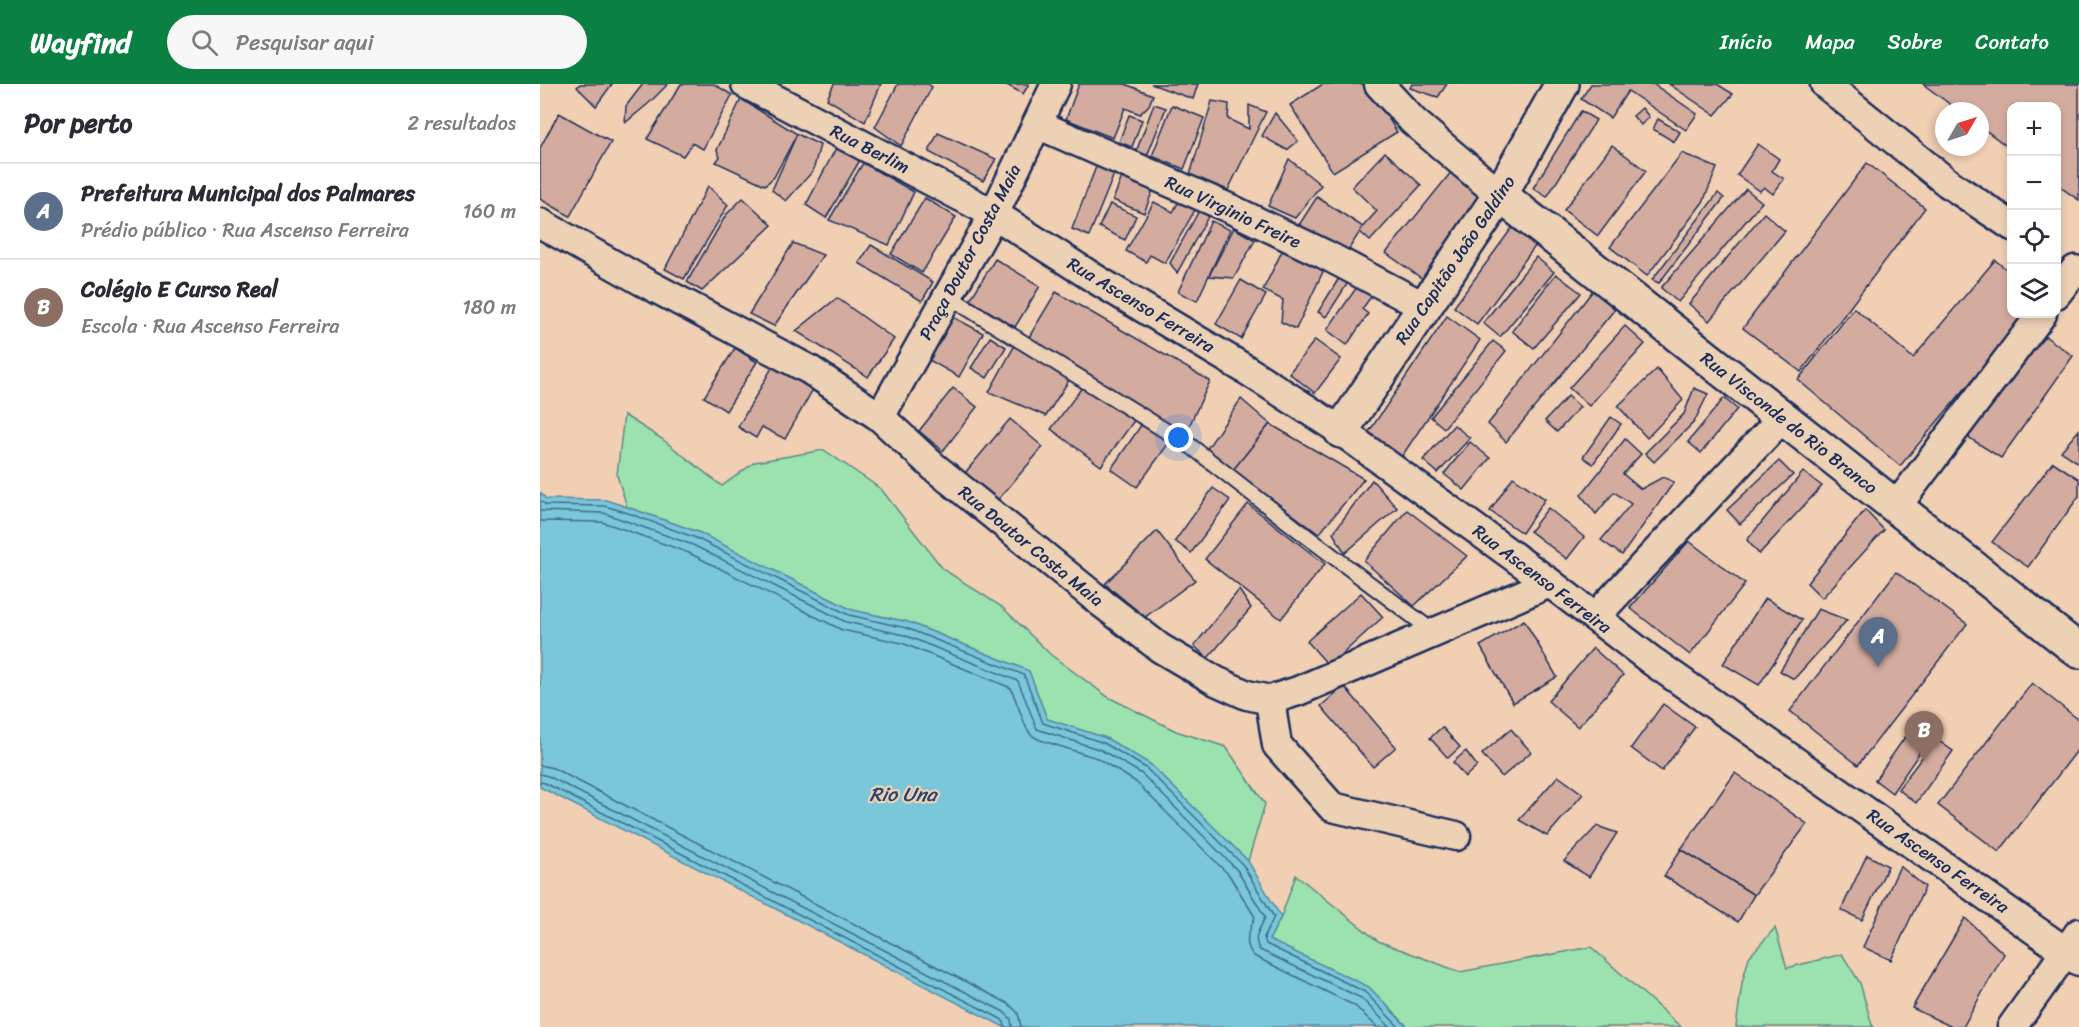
<!DOCTYPE html>
<html lang="pt">
<meta charset="utf-8">
<style>
body{margin:0;font-family:Sriracha,sans-serif;background:#f7f7f7;color:#2b2b33}
.controls{position:absolute;right:18px;top:18px;display:grid;overflow:hidden;border-radius:12px;box-shadow:0 3px 9px #0003}
.controls button{width:54px;height:54px;display:grid;place-items:center;padding:0;border:0;border-bottom:2px solid #e1e1e2;background:#fff;color:#2b2b33;font:30px sans-serif}
.compass{position:absolute;left:1395px;top:18px;width:54px;height:54px;border-radius:50%;background:#fff;box-shadow:0 3px 9px #0003;rotate:51deg}
.you{position:absolute;left:639px;top:354px;width:21px;height:21px;margin:-15px;border:4px solid #fff;border-radius:50%;background:#1a73e8;box-shadow:0 0 0 9px #1a73e833}
.badge{display:grid;place-items:center;width:39px;height:39px;border-radius:50%;background:#0b8043;color:#fff;font-size:20px;font-weight:700}
.pin{position:absolute;translate:-50% -50px;filter:drop-shadow(0 2px 3px #0008)}
.pin::after{content:'';position:absolute;top:32px;width:21px;height:18px;background:inherit;clip-path:polygon(0 0,100% 0,50% 100%)}
.list{margin:0;padding:0;list-style:none}
h2{display:flex;justify-content:space-between;align-items:center;height:78px;margin:0;padding:0 24px;font-size:26px}
h2 small{font-size:20px;font-weight:400;color:#7c7c81}
.list li{display:grid;grid-template-columns:39px 1fr auto;gap:18px;align-items:center;box-sizing:border-box;height:96px;padding:0 24px;border-top:2px solid #e1e1e2}
.list b{display:block;font-size:22px;white-space:nowrap}
.list p{margin:0;font-size:20px;white-space:nowrap;color:#7c7c81}
.list em{font-size:20px;font-style:normal;color:#7c7c81}
.icon{flex:none;width:33px;height:33px;fill:none;stroke:currentColor;stroke-width:2;stroke-linecap:round;stroke-linejoin:round}
.map{position:relative;flex:none;width:1539px;height:943px;overflow:hidden}
header{display:flex;align-items:center;gap:36px;box-sizing:border-box;height:84px;padding:0 30px;background:#0b8043;color:#fff}
header strong{font-size:28px}
nav{display:flex;gap:33px;margin-inline-start:auto;font-size:21px}
.search{width:420px;height:54px;background:#f7f7f7;display:flex;align-items:center;gap:15px;box-sizing:border-box;padding:0 21px;border-radius:33px;color:#7c7c81;font-size:22px}
main{display:flex}
aside{flex:1;background:#fff}
.map>svg:first-child{display:block}
</style>
<header>
<strong>Wayfind</strong>
<div class="search"><svg class="icon" aria-label="search" viewBox="0 0 24 24"><circle cx="10" cy="10" r="6"/><path d="M15 15l6 6"/></svg>Pesquisar aqui</div>
<nav><a>Início</a><a>Mapa</a><a>Sobre</a><a>Contato</a></nav>
</header>
<main>
<aside>
<h2>Por perto<small>2 resultados</small></h2>
<ul class="list">
<li><span class="badge" style="background:#5c6f8a">A</span><div><b>Prefeitura Municipal dos Palmares</b><p>Prédio público · Rua Ascenso Ferreira</p></div><em>160 m</em></li>
<li><span class="badge" style="background:#8d6e63">B</span><div><b>Colégio E Curso Real</b><p>Escola · Rua Ascenso Ferreira</p></div><em>180 m</em></li>
</ul>
</aside>
<div class="map">
<svg width="1539" height="943" viewBox="0 0 1539 943">
<rect width="100%" height="100%" fill="#f0cfb3"/>
<filter id="ink" filterUnits="userSpaceOnUse"><feTurbulence type="fractalNoise" baseFrequency=".0167" numOctaves="2"/><feDisplacementMap in="SourceGraphic" scale="12" xChannelSelector="R" yChannelSelector="G"/><feConvolveMatrix kernelMatrix="1 2 1 2 8 2 1 2 1" color-interpolation-filters="sRGB"/></filter>
<g filter="url(#ink)">
<g fill="#9ce2ae" stroke="#5c8886" stroke-width="1.5">
<path d="M 84,331 L 122,355 L 182,402 L 215,378 L 284,366 L 341,405 L 403,485 L 462,523 L 511,571 L 568,613 L 636,647 L 686,663 L 725,720 L 708,777 L 610,680 L 566,654 L 507,635 L 489,587 L 368,538 L 312,526 L 158,448 L 87,423 L 77,391 Z"/>
<path d="M 756,791 L 838,857 L 920,888 L 1051,863 L 1141,943 L 868,943 L 829,903 L 729,856 L 741,833 Z"/>
<path d="M 1235,844 L 1247,884 L 1302,870 L 1320,899 L 1332,941 L 1334,943 L 1196,943 L 1202,899 L 1209,873 Z"/>
</g>
<path fill="#7ac7d9" stroke="#548aa8" stroke-width="1.5" d="M 0,408 L 6,415 L 66,416 L 87,423 L 158,448 L 312,526 L 368,538 L 489,587 L 507,635 L 566,654 L 610,680 L 708,777 L 741,833 L 729,856 L 829,903 L 867,943 L 464,943 L 0,703 Z"/>
<g fill="none" stroke-linecap="round" stroke-linejoin="round">
<g stroke="#416c8f" stroke-width="1.5">
<path d="M 0,417 L 6,421 L 65,422 L 85,428 L 156,454 L 309,531 L 366,544 L 484,591 L 503,639 L 564,659 L 606,684 L 703,781 L 734,833 L 724,853 L 726,860 L 825,908 L 859,943"/>
<path d="M 0,427 L 64,429 L 83,436 L 153,461 L 306,538 L 364,551 L 478,597 L 497,645 L 561,666 L 602,690 L 697,786 L 725,833 C 721,845 711,853 720,866 L 821,914 L 850,943"/>
<path d="M 0,437 L 62,438 L 80,444 L 149,469 L 302,546 L 362,559 L 471,604 L 486,643 L 491,651 L 500,656 L 557,674 L 596,698 L 689,791 L 715,833 C 709,848 702,858 714,872 L 815,922 L 837,943"/>
<path d="M 0,681 L 13,684 L 469,920 L 478,929 L 481,943"/>
<path d="M 0,690 L 8,692 L 464,928 L 471,935 L 472,943"/>
<path d="M 0,698 L 5,699 L 461,935 L 464,938 L 465,943"/>
</g>
</g>
<g fill="#d4ac9f" stroke="#1b2f5e" stroke-width="1.5">
<path d="M 40,0 L 72,0 L 56,22 L 37,3 Z"/>
<path d="M 103,0 L 128,0 L 109,19 L 85,39 L 86,22 Z"/>
<path d="M 141,0 L 174,0 L 192,11 L 163,65 L 152,59 L 143,72 L 107,55 Z"/>
<path d="M 294,0 L 341,0 L 325,38 L 287,15 Z"/>
<path d="M 358,0 L 388,0 L 392,3 L 361,62 L 335,43 Z"/>
<path d="M 465,0 L 489,0 L 483,10 Z"/>
<path d="M 539,0 L 585,0 L 613,11 L 609,21 L 600,30 L 585,24 L 573,54 L 526,35 Z"/>
<path d="M 611,0 L 658,0 L 653,15 Z"/>
<path d="M 783,0 L 827,0 L 857,48 L 793,88 L 750,21 Z"/>
<path d="M 872,0 L 907,0 L 898,13 L 870,4 Z"/>
<path d="M 1051,0 L 1113,0 L 1157,30 L 1146,46 L 1088,7 L 1070,34 L 1041,15 Z"/>
<path d="M 1129,0 L 1177,0 L 1193,10 L 1175,31 Z"/>
<path d="M 1383,0 L 1539,0 L 1539,116 L 1516,100 L 1516,22 L 1472,22 L 1472,66 L 1440,42 L 1440,27 L 1419,27 Z"/>
<path d="M 201,15 L 257,50 L 234,93 L 225,101 L 176,78 L 180,73 L 177,66 Z"/>
<path d="M 672,17 L 689,20 L 688,35 L 709,45 L 709,21 L 726,28 L 688,106 L 650,91 Z"/>
<path d="M 614,20 L 626,24 L 607,72 L 596,68 Z"/>
<path d="M 632,21 L 664,34 L 644,85 L 612,72 Z"/>
<path d="M 1102,24 L 1109,33 L 1101,41 L 1093,32 Z"/>
<path d="M 1041,27 L 1056,36 L 1007,113 L 993,104 Z"/>
<path d="M 19,29 L 71,58 L 30,132 L 0,115 L 0,64 Z"/>
<path d="M 735,29 L 758,57 L 747,66 L 722,52 Z"/>
<path d="M 589,31 L 602,36 L 592,63 L 579,58 Z"/>
<path d="M 1118,35 L 1140,48 L 1134,58 L 1113,45 Z"/>
<path d="M 398,49 L 456,75 L 443,97 L 389,68 Z"/>
<path d="M 257,50 L 280,61 L 273,87 L 246,117 L 232,106 Z"/>
<path d="M 1218,60 L 1239,75 L 1232,87 L 1244,95 L 1233,110 L 1224,103 L 1220,107 L 1197,91 Z"/>
<path d="M 1072,61 L 1106,87 L 1058,152 L 1024,126 Z"/>
<path d="M 296,64 L 320,76 L 286,134 L 266,121 Z"/>
<path d="M 845,68 L 881,101 L 830,157 L 819,147 L 837,127 L 812,103 Z"/>
<path d="M 1142,69 L 1177,84 L 1163,118 L 1107,192 L 1070,163 Z"/>
<path d="M 559,75 L 577,83 L 549,152 L 532,145 Z"/>
<path d="M 749,75 L 781,101 L 755,134 L 728,122 Z"/>
<path d="M 323,79 L 374,108 L 349,161 L 289,136 Z"/>
<path d="M 1327,79 L 1385,124 L 1261,288 L 1203,244 Z"/>
<path d="M 912,87 L 944,114 L 884,196 L 846,169 Z"/>
<path d="M 582,93 L 613,106 L 604,129 L 573,116 Z"/>
<path d="M 168,102 L 188,121 L 144,195 L 125,185 Z"/>
<path d="M 1206,105 L 1222,118 L 1138,218 L 1121,204 Z"/>
<path d="M 1178,109 L 1184,114 L 1119,199 L 1112,196 Z"/>
<path d="M 777,113 L 823,143 L 803,174 L 757,144 Z"/>
<path d="M 203,114 L 232,141 L 162,207 L 147,198 L 186,131 Z"/>
<path d="M 385,114 L 416,133 L 382,189 L 351,170 Z"/>
<path d="M 640,115 L 656,124 L 625,179 L 610,171 L 606,178 L 586,167 L 614,118 L 633,128 Z"/>
<path d="M 570,120 L 596,132 L 585,156 L 559,143 Z"/>
<path d="M 660,125 L 669,131 L 637,189 L 630,179 Z"/>
<path d="M 1224,129 L 1245,147 L 1169,237 L 1149,220 Z"/>
<path d="M 671,137 L 690,146 L 657,217 L 638,208 Z"/>
<path d="M 694,144 L 715,156 L 694,194 L 669,192 Z"/>
<path d="M 972,144 L 996,161 L 937,240 L 914,223 Z"/>
<path d="M 253,159 L 283,171 L 234,242 L 209,230 Z"/>
<path d="M 746,159 L 787,179 L 756,245 L 741,238 L 743,216 L 723,206 Z"/>
<path d="M 331,161 L 393,198 L 382,217 L 319,179 Z"/>
<path d="M 996,173 L 1014,188 L 960,253 L 943,239 Z"/>
<path d="M 455,175 L 500,202 L 475,243 L 430,216 Z"/>
<path d="M 1455,176 L 1472,190 L 1472,230 L 1488,230 L 1360,382 L 1258,296 L 1314,224 L 1373,274 Z"/>
<path d="M 1016,190 L 1041,209 L 994,264 L 972,247 Z"/>
<path d="M 801,191 L 811,194 L 786,233 L 778,228 Z"/>
<path d="M 701,196 L 726,211 L 701,255 L 676,240 Z"/>
<path d="M 819,200 L 833,210 L 822,225 L 828,230 L 807,261 L 787,246 Z"/>
<path d="M 1055,204 L 1075,225 L 966,358 L 948,340 Z"/>
<path d="M 516,208 L 670,297 L 645,351 L 489,253 Z"/>
<path d="M 297,214 L 354,255 L 328,293 L 256,247 Z"/>
<path d="M 907,232 L 940,256 L 860,375 L 826,352 Z"/>
<path d="M 413,233 L 443,249 L 419,293 L 389,276 Z"/>
<path d="M 1085,242 L 1105,260 L 1049,322 L 1029,304 Z"/>
<path d="M 1502,250 L 1533,272 L 1461,374 L 1428,353 Z"/>
<path d="M 450,253 L 466,263 L 447,294 L 431,284 Z"/>
<path d="M 775,256 L 801,275 L 775,309 L 749,289 Z"/>
<path d="M 953,257 L 966,267 L 904,344 L 891,333 Z"/>
<path d="M 475,261 L 531,293 L 506,332 L 449,308 Z"/>
<path d="M 195,264 L 217,278 L 186,327 L 164,313 Z"/>
<path d="M 233,282 L 273,305 L 245,355 L 222,343 L 216,354 L 198,343 Z"/>
<path d="M 1117,285 L 1143,316 L 1107,354 L 1078,322 Z"/>
<path d="M 546,298 L 596,334 L 561,382 L 511,345 Z"/>
<path d="M 413,304 L 437,323 L 403,367 L 379,347 Z"/>
<path d="M 1154,304 L 1168,310 L 1154,338 L 1114,378 L 1105,369 L 1144,330 Z"/>
<path d="M 1028,312 L 1040,323 L 1017,348 L 1005,337 Z"/>
<path d="M 1184,314 L 1197,325 L 1161,369 L 1148,358 Z"/>
<path d="M 701,315 L 730,340 L 693,386 L 666,366 Z"/>
<path d="M 1071,333 L 1081,340 L 1053,380 L 1043,373 Z"/>
<path d="M 470,335 L 503,363 L 457,417 L 425,389 Z"/>
<path d="M 604,337 L 631,356 L 597,403 L 571,385 Z"/>
<path d="M 730,340 L 824,395 L 779,450 L 693,386 Z"/>
<path d="M 914,341 L 930,354 L 898,389 L 883,376 Z"/>
<path d="M 1539,346 L 1539,379 L 1521,367 Z"/>
<path d="M 1085,355 L 1101,370 L 1083,390 L 1101,405 L 1123,393 L 1134,398 L 1082,471 L 1061,456 L 1091,420 L 1074,408 L 1056,430 L 1041,411 Z"/>
<path d="M 930,358 L 950,374 L 924,406 L 904,390 Z"/>
<path d="M 1239,377 L 1253,391 L 1200,440 L 1187,426 Z"/>
<path d="M 1513,378 L 1539,395 L 1539,412 L 1488,483 L 1452,458 Z"/>
<path d="M 1263,388 L 1282,402 L 1219,470 L 1207,456 Z"/>
<path d="M 973,393 L 1005,415 L 982,449 L 950,427 Z"/>
<path d="M 832,396 L 857,424 L 805,469 L 793,449 Z"/>
<path d="M 673,404 L 690,416 L 651,469 L 635,457 Z"/>
<path d="M 708,420 L 785,480 L 741,535 L 665,475 Z"/>
<path d="M 1008,424 L 1044,453 L 1027,475 L 990,447 Z"/>
<path d="M 867,426 L 927,472 L 874,522 L 824,477 Z"/>
<path d="M 1325,426 L 1344,446 L 1282,514 L 1267,499 Z"/>
<path d="M 617,447 L 655,496 L 605,533 L 565,500 Z"/>
<path d="M 1149,457 L 1205,500 L 1150,571 L 1090,524 Z"/>
<path d="M 1356,488 L 1427,540 L 1318,681 L 1250,627 Z"/>
<path d="M 699,506 L 711,524 L 668,574 L 654,562 Z"/>
<path d="M 821,509 L 843,533 L 789,582 L 767,557 Z"/>
<path d="M 1225,514 L 1262,536 L 1219,601 L 1183,580 Z"/>
<path d="M 1278,525 L 1307,536 L 1254,595 L 1240,587 Z"/>
<path d="M 984,536 L 1017,593 L 973,619 L 940,562 Z"/>
<path d="M 1053,564 L 1083,591 L 1038,643 L 1008,617 Z"/>
<path d="M 1492,599 L 1539,636 L 1539,664 L 1459,768 L 1398,721 Z"/>
<path d="M 804,602 L 856,663 L 833,683 L 781,622 Z"/>
<path d="M 1123,620 L 1155,643 L 1122,687 L 1091,664 Z"/>
<path d="M 902,643 L 920,663 L 908,674 L 890,654 Z"/>
<path d="M 971,645 L 991,668 L 962,693 L 942,670 Z"/>
<path d="M 1365,653 L 1382,665 L 1352,709 L 1335,696 Z"/>
<path d="M 1396,655 L 1413,667 L 1376,719 L 1358,705 Z"/>
<path d="M 926,667 L 937,682 L 925,693 L 913,678 Z"/>
<path d="M 1195,689 L 1267,740 L 1214,811 L 1141,765 Z"/>
<path d="M 1018,692 L 1043,710 L 1007,752 L 979,736 Z"/>
<path d="M 1057,742 L 1077,749 L 1049,793 L 1024,777 Z"/>
<path d="M 1141,765 L 1214,811 L 1198,838 L 1124,792 Z"/>
<path d="M 1327,771 L 1348,782 L 1322,836 L 1301,826 Z"/>
<path d="M 1360,782 L 1385,803 L 1351,876 L 1323,863 Z"/>
<path d="M 1425,834 L 1464,870 L 1423,943 L 1412,943 L 1372,924 Z"/>
</g>
<g fill="none" stroke-linecap="round" stroke-linejoin="round">
<defs>
<path id="service" d="M 408,212 L 652,363 L 761,448 L 895,549"/>
<g id="minor">
<path d="M 206,0 L 454,130 L 557,196 L 705,285 L 801,347 L 1010,499 L 1112,577 L 1539,877"/>
<path d="M 839,0 L 873,37 L 960,111"/>
<path d="M 1285,0 L 1408,99 L 1472,142"/>
<path d="M 497,40 L 691,125 L 784,170 L 885,223"/>
<path d="M 0,139 L 102,197 L 270,286 L 340,333 L 394,383 L 563,520 L 620,564 L 676,597 L 707,611 L 730,616 L 758,607 L 1010,499"/>
<path d="M 1516,210 L 1535,186"/>
<path d="M 340,333 L 454,130 L 516,0"/>
<path d="M 1356,423 L 1502,230"/>
<path d="M 1055,533 L 1242,334"/>
<path d="M 730,616 L 737,661 L 792,723 L 916,752"/>
<path d="M 1472,943 L 1539,849"/>
</g>
<g id="tertiary">
<path d="M 960,111 L 1539,567"/>
<path d="M 801,347 L 960,111 L 1022,0"/>
</g>
</defs>
<use href="#service" stroke="#1b2f5e" stroke-width="18"/>
<use href="#minor" stroke="#1b2f5e" stroke-width="33"/>
<use href="#tertiary" stroke="#1b2f5e" stroke-width="38"/>
<use href="#service" stroke="#edd1b4" stroke-width="14"/>
<use href="#minor" stroke="#edd1b4" stroke-width="28"/>
<use href="#tertiary" stroke="#edd1b4" stroke-width="33"/>
</g>
</g>
<g text-anchor="middle" stroke-width="4.5" stroke-linejoin="round" paint-order="stroke">
<g font-size="18" fill="#1b2f5e" stroke="#edd1b4">
<text transform="translate(330 65) rotate(27)" y="6">Rua Berlim</text>
<text transform="translate(693 128) rotate(25)" y="6">Rua Virginio Freire</text>
<text transform="translate(430 168) rotate(-62)" y="6">Praça Doutor Costa Maia</text>
<text transform="translate(915 176) rotate(-56)" y="6">Rua Capitão João Galdino</text>
<text transform="translate(601 221) rotate(31)" y="6">Rua Ascenso Ferreira</text>
<text transform="translate(1249 339) rotate(38)" y="6">Rua Visconde do Rio Branco</text>
<text transform="translate(491 462) rotate(39)" y="6">Rua Doutor Costa Maia</text>
<text transform="translate(1002 495) rotate(37)" y="6">Rua Ascenso Ferreira</text>
<text transform="translate(1398 777) rotate(35)" y="6">Rua Ascenso Ferreira</text>
</g>
<g font-size="20" font-style="italic" fill="#294670" stroke="#edd1b4">
<text x="363" y="717">Rio Una</text>
</g>
</g>
</svg>
<div class="controls">
<button>+</button>
<button>−</button>
<button><svg class="icon" aria-label="locate" viewBox="0 0 24 24"><circle cx="12" cy="12" r="6"/><path d="M12 2v4M12 18v4M2 12h4M18 12h4"/></svg></button>
<button><svg class="icon" aria-label="layers" viewBox="0 0 24 24"><path d="M12 4l9 5-9 5-9-5zM3 14l9 5 9-5"/></svg></button>
</div>
<svg class="compass" viewBox="-18 -18 36 36"><path d="M0-13l5 13h-10z" fill="#e53935"/><path d="M0 13l5-13h-10z" fill="#7c7c81"/></svg>
<div class="you"></div>
<div class="pin badge" style="left:1338px;top:583px;background:#5c6f8a">A</div>
<div class="pin badge" style="left:1384px;top:677px;background:#8d6e63">B</div>
</div>
</main>
